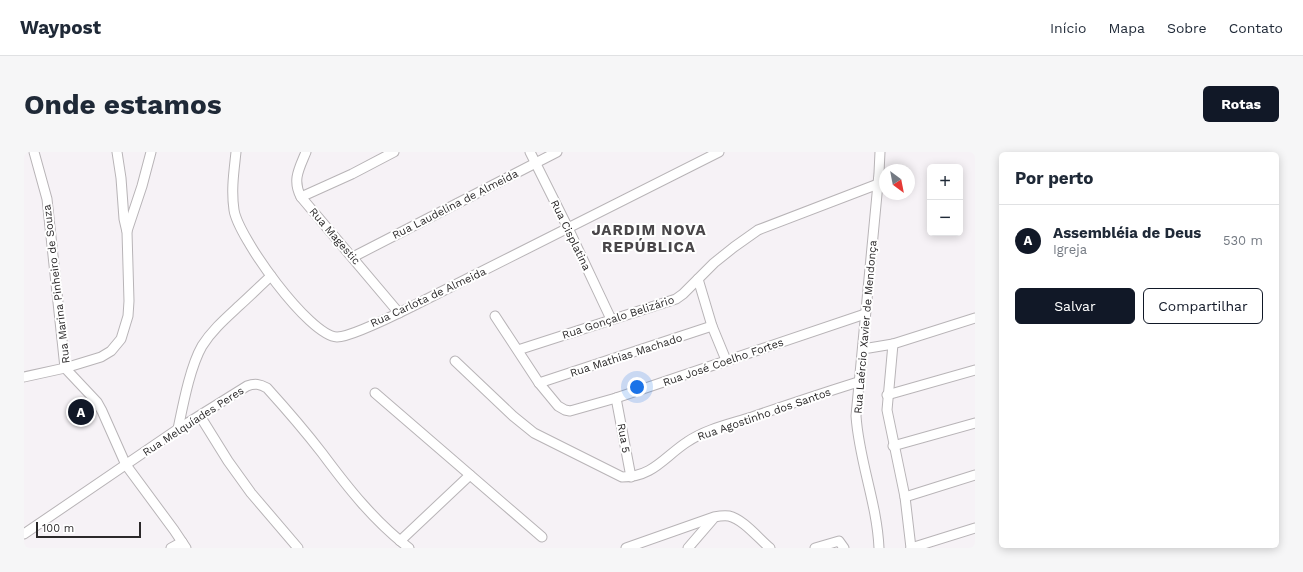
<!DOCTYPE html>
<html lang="pt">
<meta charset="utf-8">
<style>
body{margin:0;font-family:"Work Sans",sans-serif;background:#f6f6f7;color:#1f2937}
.controls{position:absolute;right:12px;top:12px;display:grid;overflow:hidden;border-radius:6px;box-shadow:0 2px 10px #0003}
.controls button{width:36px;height:36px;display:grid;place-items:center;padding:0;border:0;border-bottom:1px solid #e0e1e3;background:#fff;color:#1f2937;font:20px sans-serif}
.compass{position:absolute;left:855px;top:12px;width:36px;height:36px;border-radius:50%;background:#fff;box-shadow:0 2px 10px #0003;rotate:148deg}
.scale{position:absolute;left:12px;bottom:10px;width:105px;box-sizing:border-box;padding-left:4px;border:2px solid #2b292a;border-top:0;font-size:11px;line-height:14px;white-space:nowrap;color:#2b292a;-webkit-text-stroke:3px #fff;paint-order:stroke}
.you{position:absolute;left:613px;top:235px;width:14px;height:14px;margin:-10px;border:3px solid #fff;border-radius:50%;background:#1a73e8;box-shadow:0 0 0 6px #1a73e833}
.badge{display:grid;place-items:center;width:26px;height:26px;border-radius:50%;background:#111827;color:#fff;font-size:13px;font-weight:700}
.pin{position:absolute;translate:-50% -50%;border:2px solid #fff;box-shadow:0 1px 4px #0006}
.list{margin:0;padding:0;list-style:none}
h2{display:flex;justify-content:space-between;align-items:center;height:52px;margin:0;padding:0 16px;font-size:17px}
h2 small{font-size:13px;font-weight:400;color:#747a83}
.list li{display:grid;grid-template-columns:26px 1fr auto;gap:12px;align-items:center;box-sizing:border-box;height:72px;padding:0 16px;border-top:1px solid #e0e1e3}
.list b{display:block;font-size:15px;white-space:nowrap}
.list p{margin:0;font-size:13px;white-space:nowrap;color:#747a83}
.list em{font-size:13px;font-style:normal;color:#747a83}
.actions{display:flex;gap:8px;padding:12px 16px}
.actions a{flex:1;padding:9px 0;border:1px solid #111827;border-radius:6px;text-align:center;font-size:14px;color:#111827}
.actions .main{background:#111827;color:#fff}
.map{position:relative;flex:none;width:951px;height:396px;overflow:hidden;border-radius:6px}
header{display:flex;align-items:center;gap:24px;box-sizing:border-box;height:56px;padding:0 20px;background:#fff;border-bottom:1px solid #e0e1e3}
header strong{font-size:19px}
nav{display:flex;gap:22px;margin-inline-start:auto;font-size:14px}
.intro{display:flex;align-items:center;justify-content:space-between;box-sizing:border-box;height:96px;padding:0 24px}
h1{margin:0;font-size:28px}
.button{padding:10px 18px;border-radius:6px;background:#111827;color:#fff;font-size:14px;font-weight:700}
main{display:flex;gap:24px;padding:0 24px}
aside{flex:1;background:#fff;border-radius:6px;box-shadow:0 2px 10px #0003}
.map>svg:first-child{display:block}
</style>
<header>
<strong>Waypost</strong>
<nav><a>Início</a><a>Mapa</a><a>Sobre</a><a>Contato</a></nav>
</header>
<div class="intro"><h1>Onde estamos</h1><a class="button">Rotas</a></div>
<main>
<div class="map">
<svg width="951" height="396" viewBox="0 0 951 396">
<rect width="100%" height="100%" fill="#f6f2f6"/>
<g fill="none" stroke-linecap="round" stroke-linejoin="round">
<defs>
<g id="minor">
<path d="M 10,0 L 23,47 L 41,216 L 73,250 L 78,259 L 102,313 L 150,378 L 162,396"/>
<path d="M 212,0 C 210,19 207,38 210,58 C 214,85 285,184 313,185 C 327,185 375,161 389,154 L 695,0"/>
<path d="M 282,0 C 275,17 268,28 277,45 L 375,161"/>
<path d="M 506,0 L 544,76 L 587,167"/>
<path d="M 277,45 L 328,22 L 370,0"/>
<path d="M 103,79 L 118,34 L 127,0"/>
<path d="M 329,105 L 533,0"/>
<path d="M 674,127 L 688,174 L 702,208"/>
<path d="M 471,164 L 515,231 L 534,254 L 541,258 L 546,259 L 592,246 L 841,162"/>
<path d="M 869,192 L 863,258 L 881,345 L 887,396"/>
<path d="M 839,197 L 869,192 L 951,166"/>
<path d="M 494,198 L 652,147 L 659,142 L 690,111 L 710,95 L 734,78 L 854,32"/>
<path d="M 431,209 L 489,264 L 510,281 L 598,325 C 629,325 640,305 663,290 C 682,277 706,272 728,265 C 763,253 799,241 834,230"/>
<path d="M 0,225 L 41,216 L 77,205 L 87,199 L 97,187 L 104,164 L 105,149 L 103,80 L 100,67 L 97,26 L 93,0"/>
<path d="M 515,231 L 688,174"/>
<path d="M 351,241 L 518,385"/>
<path d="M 863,243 L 951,218"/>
<path d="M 592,246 L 607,325"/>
<path d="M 176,264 L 204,309 L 227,341 L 274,396"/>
<path d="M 154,277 C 159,253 166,215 178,194 C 188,178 202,166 216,153 C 226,144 237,133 247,124"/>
<path d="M 869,294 L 951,271"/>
<path d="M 881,345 L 951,323"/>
<path d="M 0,382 L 154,277 L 223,234 C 231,231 236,232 243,236 C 262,257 281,279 298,301 C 324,336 350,369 385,396"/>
<path d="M 376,389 L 446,323"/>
<path d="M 147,396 L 158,390"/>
<path d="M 602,396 L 690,365 C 695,364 700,363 705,364 C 719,367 735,387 746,396"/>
<path d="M 664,396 L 689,367"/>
<path d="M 791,396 L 815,389 L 820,396"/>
<path d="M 855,396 C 853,351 835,309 832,264 L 855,21 L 856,0"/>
<path d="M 887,396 L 951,376"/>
</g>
</defs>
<use href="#minor" stroke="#b8b4b7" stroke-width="11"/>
<use href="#minor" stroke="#fff" stroke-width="9"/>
</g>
<g text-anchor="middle" stroke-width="4" stroke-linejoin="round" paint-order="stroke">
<g font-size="11" fill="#2b292a" stroke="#fff">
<text transform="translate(431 52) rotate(-27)" y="4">Rua Laudelina de Almeida</text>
<text transform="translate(547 83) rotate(64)" y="4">Rua Cisplatina</text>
<text transform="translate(311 84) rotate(49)" y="4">Rua Magestic</text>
<text transform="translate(32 132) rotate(-97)" y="4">Rua Marina Pinheiro de Souza</text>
<text transform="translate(404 145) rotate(-25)" y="4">Rua Carlota de Almeida</text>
<text transform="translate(594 165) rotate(-18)" y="4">Rua Gonçalo Belizário</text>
<text transform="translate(841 175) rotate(-85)" y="4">Rua Laércio Xavier de Mendonça</text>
<text transform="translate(602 203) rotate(-18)" y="4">Rua Mathias Machado</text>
<text transform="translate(699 210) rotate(-19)" y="4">Rua José Coelho Fortes</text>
<text transform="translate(740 262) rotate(-19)" y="4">Rua Agostinho dos Santos</text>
<text transform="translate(169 269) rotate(-33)" y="4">Rua Melquíades Peres</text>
<text transform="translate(600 286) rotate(80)" y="4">Rua 5</text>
</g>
<g font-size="15" font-weight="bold" letter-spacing="1" fill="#494649" stroke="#fff">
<text x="625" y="83">JARDIM NOVA<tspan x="625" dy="17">REPÚBLICA</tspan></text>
</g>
</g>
</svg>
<div class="controls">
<button>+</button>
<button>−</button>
</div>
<svg class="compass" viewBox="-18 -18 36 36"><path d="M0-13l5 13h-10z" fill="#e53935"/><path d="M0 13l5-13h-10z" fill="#747a83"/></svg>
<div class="scale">100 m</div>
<div class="you"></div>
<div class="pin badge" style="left:57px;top:260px">A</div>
</div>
<aside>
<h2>Por perto<small></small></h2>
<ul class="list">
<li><span class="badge">A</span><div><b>Assembléia de Deus</b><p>Igreja</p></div><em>530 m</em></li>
</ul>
<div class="actions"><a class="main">Salvar</a><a>Compartilhar</a></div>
</aside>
</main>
